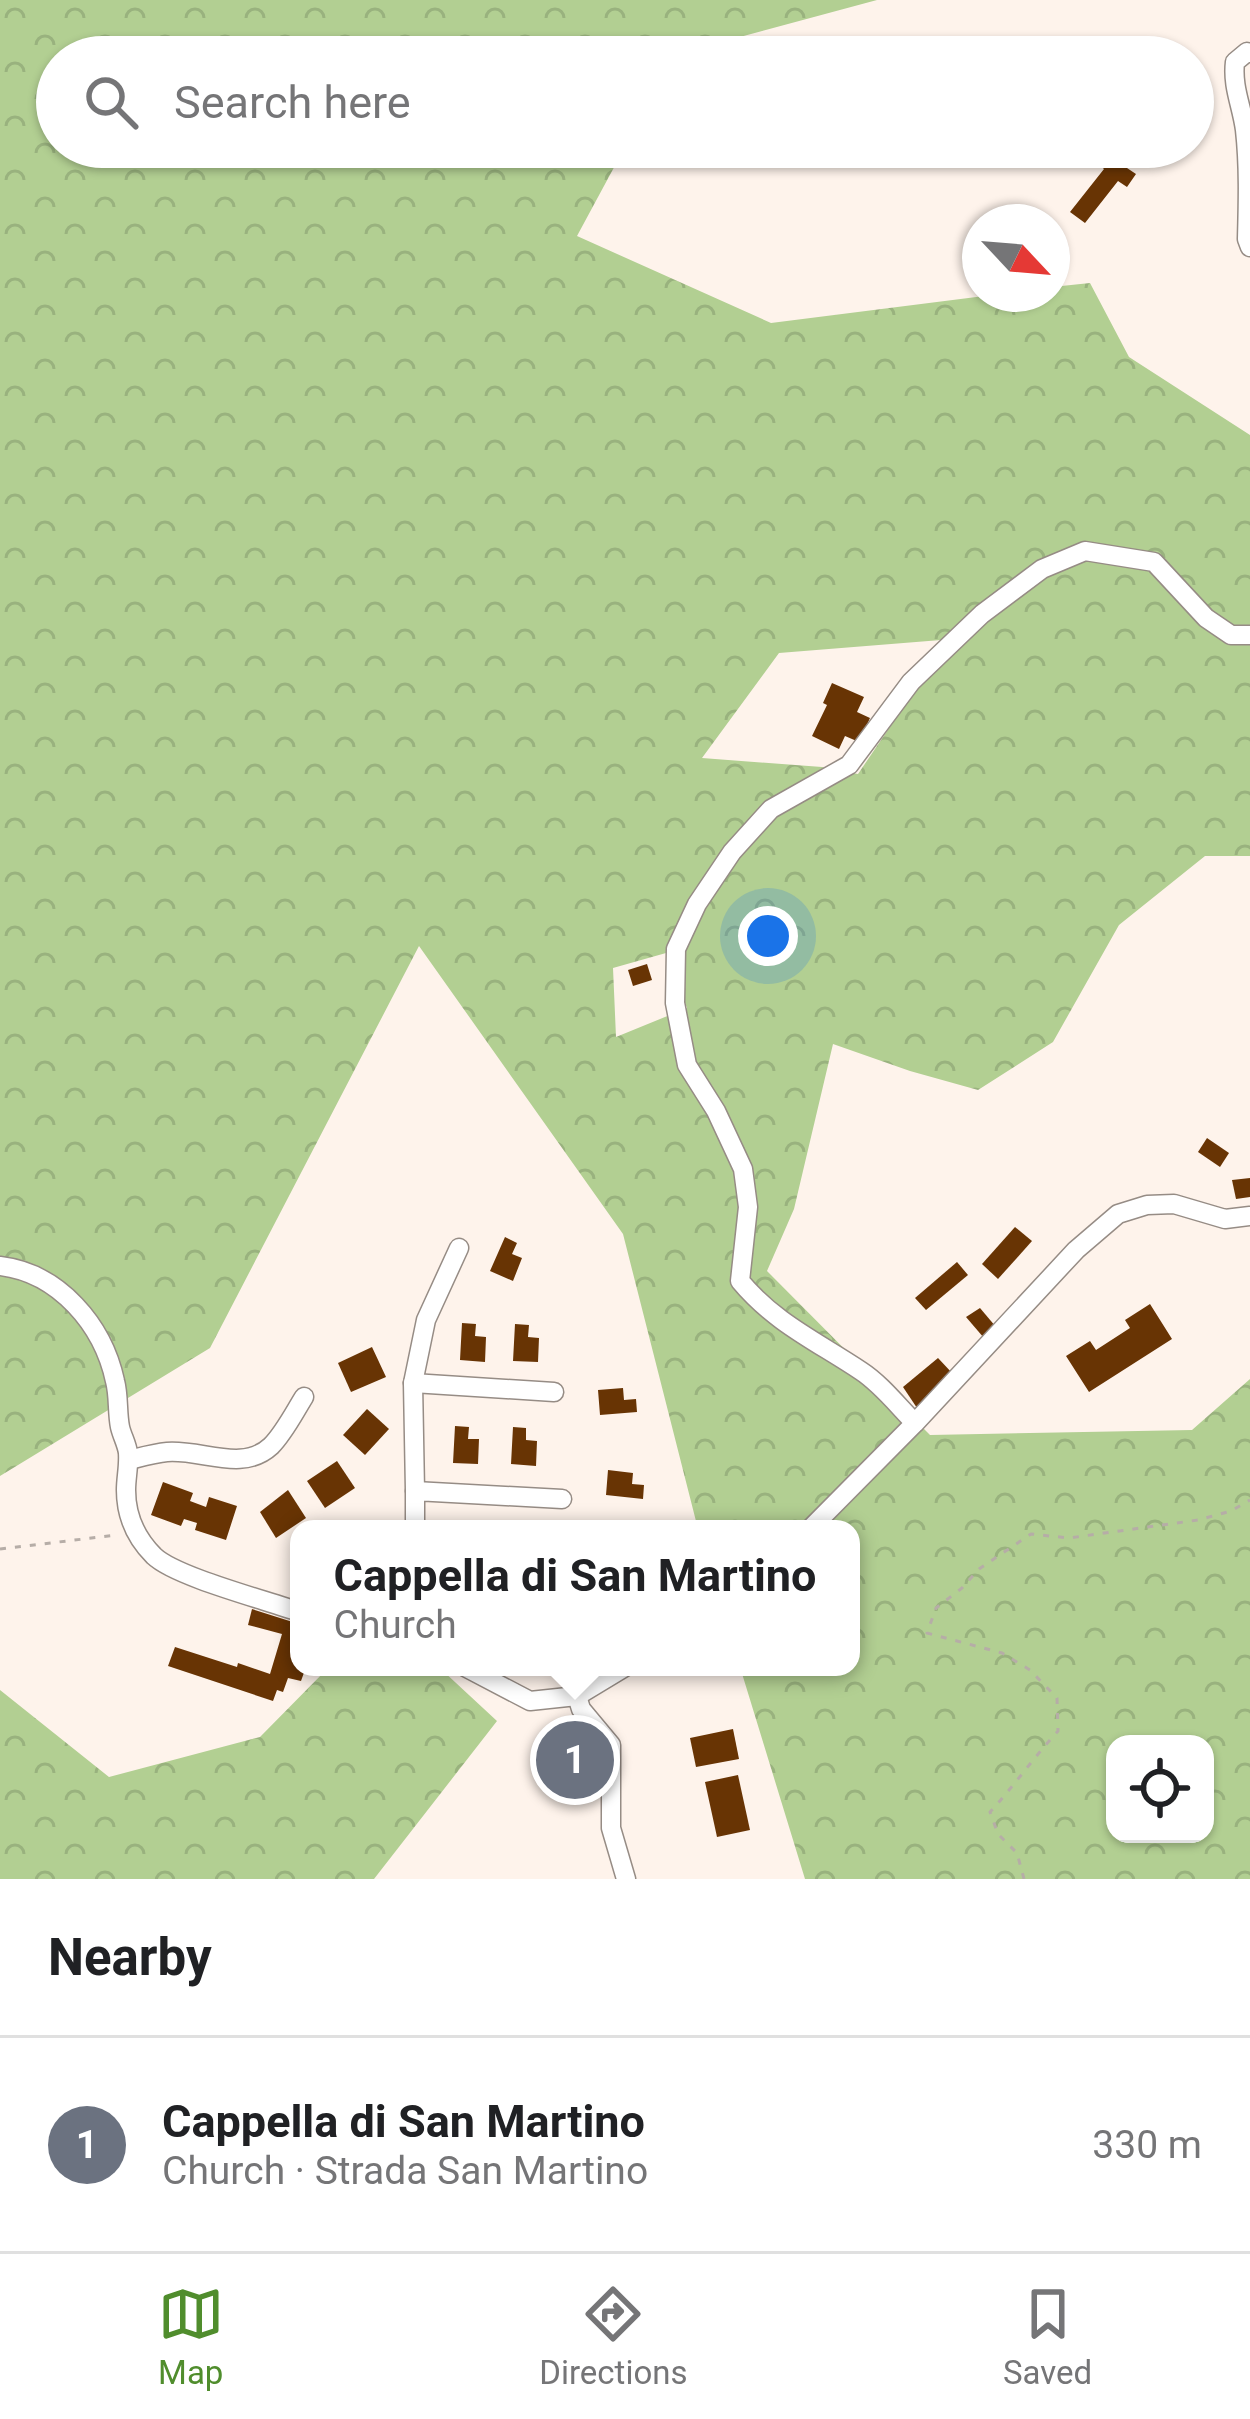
<!DOCTYPE html>
<meta charset="utf-8">
<style>
body{margin:0;font-family:Roboto,sans-serif;background:#f6f6f6;color:#202124}
.controls{position:absolute;right:36px;bottom:36px;display:grid;overflow:hidden;border-radius:24px;box-shadow:0 3px 9px #0004}
.controls button{width:108px;height:108px;display:grid;place-items:center;padding:0;border:0;border-bottom:3px solid #e0e0e0;background:#fff;color:#202124;font:60px sans-serif}
.compass{position:absolute;left:962px;top:204px;width:108px;height:108px;border-radius:50%;background:#fff;box-shadow:0 3px 9px #0004;rotate:116deg}
.you{position:absolute;left:768px;top:936px;width:42px;height:42px;margin:-30px;border:9px solid #fff;border-radius:50%;background:#1a73e8;box-shadow:0 0 0 18px #1a73e833}
.badge{display:grid;place-items:center;width:78px;height:78px;border-radius:50%;background:#508d2d;color:#fff;font-size:39px;font-weight:700}
.pin{position:absolute;translate:-50% -50%;border:6px solid #fff;box-shadow:0 3px 12px #0006}
.popup{position:absolute;left:290px;top:1520px;width:570px;height:156px;box-sizing:border-box;display:grid;place-content:center;border-radius:24px;background:#fff;filter:drop-shadow(0 3px 9px #0005);font-size:39px;white-space:nowrap;color:#757577}
.popup b{font-size:45px;color:#202124}
.popup::after{content:'';position:absolute;left:50%;top:100%;margin-left:-24px;border:24px solid transparent;border-top-color:#fff}
.list{margin:0;padding:0;list-style:none}
h2{display:flex;justify-content:space-between;align-items:center;height:156px;margin:0;padding:0 48px;font-size:51px}
h2 small{font-size:39px;font-weight:400;color:#757577}
.list li{display:grid;grid-template-columns:78px 1fr auto;gap:36px;align-items:center;box-sizing:border-box;height:216px;padding:0 48px;border-top:3px solid #e0e0e0}
.list b{display:block;font-size:45px;white-space:nowrap}
.list p{margin:0;font-size:39px;white-space:nowrap;color:#757577}
.list em{font-size:39px;font-style:normal;color:#757577}
.icon{flex:none;width:66px;height:66px;fill:none;stroke:currentColor;stroke-width:2;stroke-linecap:round;stroke-linejoin:round}
.map{position:relative;flex:none;width:1250px;height:1879px;overflow:hidden}
.search{position:absolute;background:#fff;box-shadow:0 3px 9px #0004;left:36px;right:36px;top:36px;height:132px;display:flex;align-items:center;gap:30px;box-sizing:border-box;padding:0 42px;border-radius:66px;color:#757577;font-size:45px}
.sheet{height:372px;background:#fff}
nav{display:flex;justify-content:space-around;align-items:center;box-sizing:border-box;height:168px;border-top:3px solid #e0e0e0;background:#fff;font-size:33px;color:#757577}
nav a{display:grid;justify-items:center;gap:6px}
nav .on{color:#508d2d}
.map>svg:first-child{display:block}
</style>
<div class="map">
<svg width="1250" height="1879" viewBox="0 0 1250 1879">
<defs>
<pattern id="forest-crowns" width="20" height="18" patternUnits="userSpaceOnUse" patternTransform="scale(3)"><rect width="20" height="18" fill="#b2cf92"/><path d="M2 6a3 3 0 1 1 6 0M12 15a3 3 0 1 1 6 0" fill="none" stroke="#99b27e"/></pattern>
</defs>
<rect width="100%" height="100%" fill="#fef3eb"/>
<g fill="url(#forest-crowns)" fill-rule="evenodd">
<path d="M 0,0 L 877,0 L 677,54 L 675,57 L 57,57 L 57,147 L 625,147 L 577,236 L 771,323 L 1000,294 L 1052,294 L 1052,287 L 1090,283 L 1129,357 L 1250,435 L 1250,856 L 1205,856 L 1119,925 L 1053,1042 L 978,1090 L 910,1071 L 833,1044 L 794,1209 L 767,1271 L 930,1435 L 1192,1430 L 1250,1379 L 1250,1879 L 805,1879 L 740,1667 L 851,1667 L 851,1529 L 698,1529 L 623,1234 L 419,946 L 210,1348 L 0,1476 ZM 1041,560 L 917,687 L 858,774 L 822,767 L 702,758 L 779,653 L 941,640 ZM 666,953 L 687,1008 L 616,1037 L 613,968 ZM 1115,1744 L 1205,1744 L 1205,1834 L 1115,1834 Z"/>
<path d="M 329,1667 L 424,1667 L 442,1670 L 497,1721 L 374,1879 L 0,1879 L 0,1690 L 109,1777 L 260,1737 Z"/>
</g>
<g fill="#683404">
<path d="M 1018,147 L 1064,147 L 1050,168 Z"/>
<path d="M 1097,147 L 1109,147 L 1130,164 L 1127,168 L 1136,174 L 1127,187 L 1118,181 L 1085,223 L 1070,212 L 1104,169 L 1090,155 Z"/>
<path d="M 832,683 L 864,697 L 857,712 L 870,718 L 859,742 L 845,736 L 839,749 L 812,736 L 827,705 L 823,703 Z"/>
<path d="M 647,964 L 652,980 L 633,986 L 628,970 Z"/>
<path d="M 1207,1138 L 1229,1153 L 1220,1167 L 1198,1152 Z"/>
<path d="M 1250,1178 L 1250,1197 L 1236,1199 L 1232,1180 Z"/>
<path d="M 1015,1227 L 1032,1241 L 998,1279 L 982,1264 Z"/>
<path d="M 505,1237 L 517,1243 L 512,1254 L 522,1258 L 513,1281 L 490,1271 Z"/>
<path d="M 957,1262 L 968,1275 L 926,1310 L 915,1298 Z"/>
<path d="M 1150,1304 L 1172,1339 L 1089,1392 L 1066,1356 L 1090,1341 L 1096,1350 L 1130,1328 L 1125,1320 Z"/>
<path d="M 980,1308 L 996,1327 L 984,1338 L 966,1317 Z"/>
<path d="M 462,1323 L 476,1324 L 475,1336 L 486,1337 L 485,1362 L 460,1360 Z"/>
<path d="M 515,1324 L 529,1325 L 528,1337 L 539,1338 L 538,1362 L 513,1361 Z"/>
<path d="M 372,1347 L 386,1377 L 351,1392 L 338,1363 Z"/>
<path d="M 938,1358 L 953,1374 L 919,1411 L 903,1387 Z"/>
<path d="M 623,1388 L 624,1400 L 636,1399 L 637,1412 L 600,1415 L 598,1390 Z"/>
<path d="M 367,1409 L 389,1429 L 365,1455 L 343,1435 Z"/>
<path d="M 455,1426 L 469,1427 L 468,1439 L 479,1439 L 478,1464 L 453,1463 Z"/>
<path d="M 513,1427 L 526,1428 L 526,1440 L 537,1441 L 536,1466 L 511,1464 Z"/>
<path d="M 337,1461 L 355,1488 L 325,1508 L 307,1481 Z"/>
<path d="M 608,1470 L 633,1473 L 632,1484 L 644,1485 L 643,1499 L 606,1495 Z"/>
<path d="M 163,1482 L 193,1493 L 190,1501 L 206,1507 L 209,1497 L 237,1506 L 226,1540 L 195,1530 L 197,1523 L 184,1519 L 181,1526 L 151,1515 Z"/>
<path d="M 288,1490 L 306,1518 L 276,1538 L 260,1512 Z"/>
<path d="M 252,1609 L 299,1624 L 292,1647 L 299,1649 L 299,1667 L 306,1667 L 301,1681 L 288,1678 L 283,1692 L 277,1690 L 273,1701 L 168,1666 L 175,1647 L 237,1667 L 238,1663 L 270,1674 L 282,1634 L 248,1625 Z"/>
<path d="M 733,1729 L 739,1759 L 696,1767 L 690,1738 Z"/>
<path d="M 564,1733 L 601,1746 L 587,1787 L 549,1775 Z"/>
<path d="M 738,1775 L 750,1830 L 717,1837 L 705,1782 Z"/>
</g>
<g fill="none" stroke-linecap="round" stroke-linejoin="round">
<defs>
<g id="minor">
<path d="M 1250,53 L 1247,52 L 1235,62 C 1232,87 1242,106 1245,130 C 1249,166 1248,202 1247,239 L 1250,247"/>
<path d="M 0,1266 C 59,1273 103,1325 115,1381 C 119,1396 117,1412 120,1427 C 122,1436 127,1444 128,1453 C 129,1466 126,1478 126,1490 C 126,1515 136,1538 154,1556 C 176,1577 266,1600 299,1612"/>
<path d="M 413,1383 L 554,1392"/>
<path d="M 915,1423 C 898,1406 881,1384 861,1371 C 816,1341 775,1323 740,1281 L 748,1207 L 743,1169 L 716,1111 L 687,1065 L 675,1003 L 676,949 L 697,904 L 732,852 L 771,809 L 849,765 L 911,682 L 982,614 L 1042,569 L 1085,551 L 1154,562 L 1206,618 L 1231,635 L 1250,635"/>
<path d="M 129,1460 C 141,1457 155,1453 167,1452 C 202,1449 242,1473 271,1446 C 284,1433 294,1413 304,1397"/>
<path d="M 415,1491 L 413,1383 L 426,1320 L 459,1248"/>
<path d="M 415,1529 L 415,1491 L 562,1499"/>
<path d="M 810,1529 L 915,1423 L 1076,1250 L 1118,1214 L 1147,1205 L 1174,1204 L 1225,1219 L 1250,1216"/>
<path d="M 465,1667 L 530,1701 L 577,1696 L 625,1667"/>
<path d="M 577,1696 L 581,1709 L 611,1745 L 611,1828 L 626,1879"/>
</g>
</defs>
<use href="#minor" stroke="#968c85" stroke-width="21"/>
<g stroke="#b6ada7" stroke-width="3" stroke-dasharray="6 9" stroke-linecap="butt">
<path d="M 0,1549 L 117,1535"/>
<path d="M 1024,1879 L 1017,1853 L 998,1834 L 990,1812 C 1014,1786 1034,1757 1058,1731 L 1057,1698 L 1030,1670 L 1002,1653 L 927,1633 L 936,1608 L 962,1588 L 979,1569 L 1031,1534 L 1069,1538 L 1198,1520 L 1231,1511 L 1250,1500"/>
</g>
<use href="#minor" stroke="#fff" stroke-width="18"/>
</g>
</svg>
<div class="controls">
<button><svg class="icon" aria-label="locate" viewBox="0 0 24 24"><circle cx="12" cy="12" r="6"/><path d="M12 2v4M12 18v4M2 12h4M18 12h4"/></svg></button>
</div>
<svg class="compass" viewBox="-18 -18 36 36"><path d="M0-13l5 13h-10z" fill="#e53935"/><path d="M0 13l5-13h-10z" fill="#757577"/></svg>
<div class="you"></div>
<div class="pin badge" style="left:575px;top:1760px;background:#6b7280">1</div>
<div class="popup"><b>Cappella di San Martino</b>Church</div>
<div class="search"><svg class="icon" aria-label="search" viewBox="0 0 24 24"><circle cx="10" cy="10" r="6"/><path d="M15 15l6 6"/></svg>Search here</div>
</div>
<section class="sheet">
<h2>Nearby<small></small></h2>
<ul class="list">
<li><span class="badge" style="background:#6b7280">1</span><div><b>Cappella di San Martino</b><p>Church · Strada San Martino</p></div><em>330 m</em></li>
</ul>
</section>
<nav>
<a class="on"><svg class="icon" aria-label="map" viewBox="0 0 24 24"><path d="M3 6l6-2 6 2 6-2v14l-6 2-6-2-6 2zM9 4v14M15 6v14"/></svg>Map</a>
<a><svg class="icon" aria-label="directions" viewBox="0 0 24 24"><path d="M12 3l9 9-9 9-9-9zM9 14v-3h6M13 9l2 2-2 2"/></svg>Directions</a>
<a><svg class="icon" aria-label="saved" viewBox="0 0 24 24"><path d="M7 4h10v16l-5-4-5 4z"/></svg>Saved</a>
</nav>
